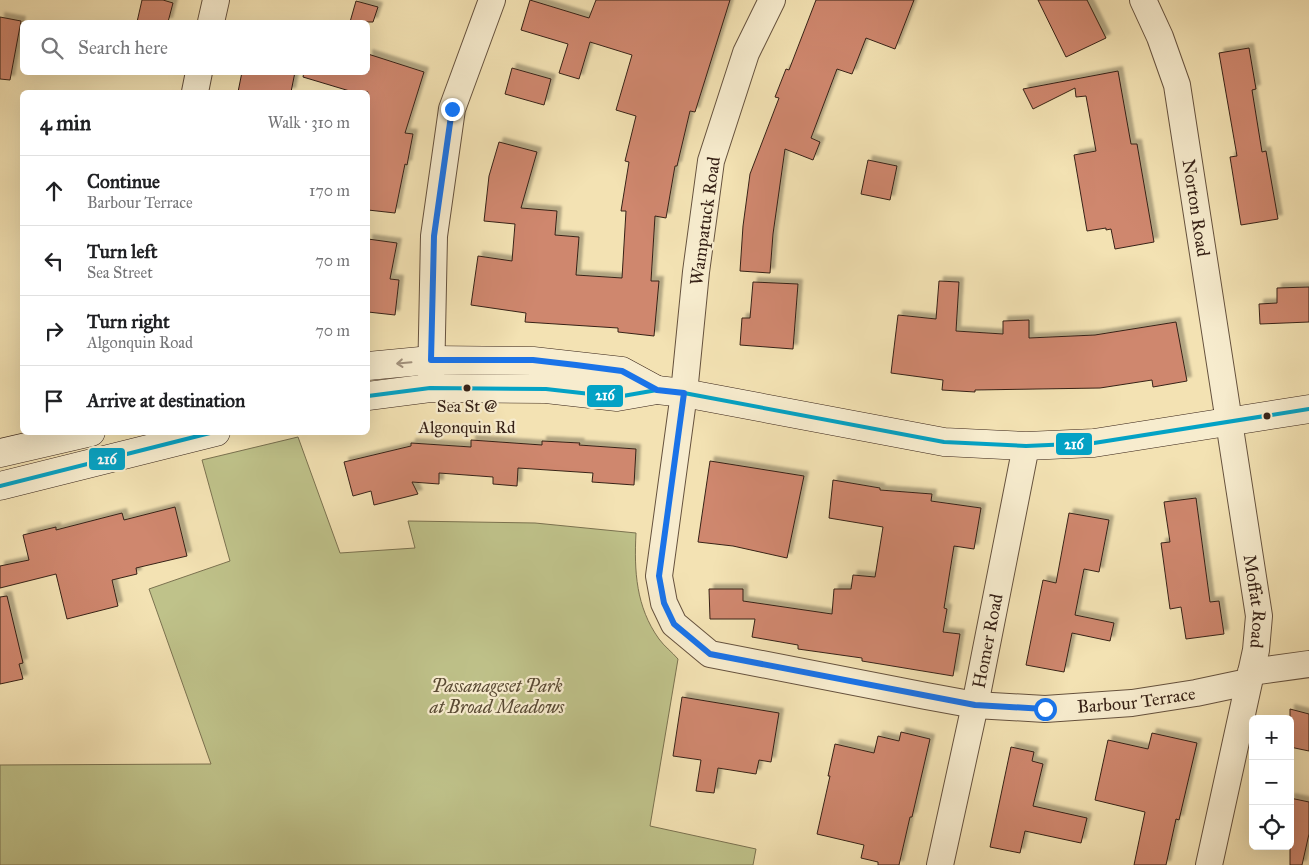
<!DOCTYPE html>
<meta charset="utf-8">
<style>
body{margin:0;font-family:"IM FELL Great Primer",serif;background:#f6f6f6;color:#202124}
.controls{position:absolute;right:15px;bottom:15px;display:grid;overflow:hidden;border-radius:8px;box-shadow:0 5px 20px #0002}
.controls button{width:45px;height:45px;display:grid;place-items:center;padding:0;border:0;border-bottom:1px solid #e0e0e0;background:#fff;color:#202124;font:25px sans-serif}
.stop{position:absolute;width:15px;height:15px;margin:-11px;border:4px solid #1a73e8;border-radius:50%;background:#fff}
.stop.end{background:#1a73e8;border-color:#fff;box-shadow:0 1px 5px #0008}
.list{margin:0;padding:0;list-style:none}
h2{display:flex;justify-content:space-between;align-items:center;height:65px;margin:0;padding:0 20px;font-size:21px}
h2 small{font-size:16px;font-weight:400;color:#757577}
.list li{display:grid;grid-template-columns:32px 1fr auto;gap:15px;align-items:center;box-sizing:border-box;height:70px;padding:0 20px;border-top:1px solid #e0e0e0}
.list b{display:block;font-size:19px;white-space:nowrap}
.list p{margin:0;font-size:16px;white-space:nowrap;color:#757577}
.list em{font-size:16px;font-style:normal;color:#757577}
.icon{flex:none;width:28px;height:28px;fill:none;stroke:currentColor;stroke-width:2;stroke-linecap:round;stroke-linejoin:round}
.map{position:relative;flex:none;width:1309px;height:865px;overflow:hidden}
.search{position:absolute;background:#fff;box-shadow:0 5px 20px #0002;left:20px;top:20px;width:350px;height:55px;display:flex;align-items:center;gap:12px;box-sizing:border-box;padding:0 18px;border-radius:8px;color:#757577;font-size:19px}
.panel{position:absolute;background:#fff;box-shadow:0 5px 20px #0002;left:20px;top:90px;width:350px;height:345px;border-radius:8px}
.map>svg:first-child{display:block}
</style>
<div class="map">
<svg width="1309" height="865" viewBox="0 0 1309 865">
<defs>
<filter id="shadow"><feDropShadow dx="4.5" dy="-4.5" stdDeviation="1" flood-color="#0004"/></filter>
</defs>
<rect width="100%" height="100%" fill="#f3e2b3"/>
<filter id="stains"><feTurbulence type="fractalNoise" baseFrequency=".004" numOctaves="4"/><feColorMatrix values="0 0 0 0 .2 0 0 0 0 .09 0 0 0 0 .02 0 0 0 .5 -.17"/></filter>
<radialGradient id="worn" r=".72"><stop offset=".6" stop-color="#630" stop-opacity="0"/><stop offset="1" stop-color="#630" stop-opacity=".3"/></radialGradient>
<path fill="#bfc28a" stroke="#7b7250" d="M 298,437 L 340,553 L 415,548 L 408,521 L 535,523 L 636,533 C 634,571 636,607 659,639 C 664,646 672,652 678,659 L 650,826 L 756,849 L 753,865 L 0,865 L 0,765 L 211,764 L 149,589 L 230,561 L 202,460 Z"/>
<g fill="#cf876e" stroke="#372217" filter="url(#shadow)">
<path d="M 142,0 L 163,0 L 173,3 L 168,22 L 137,22 Z"/>
<path d="M 530,0 L 589,18 L 596,0 L 730,0 L 695,112 L 690,111 L 677,166 L 675,166 L 666,218 L 655,216 L 651,281 L 659,281 L 654,336 L 618,332 L 618,328 L 525,322 L 526,313 L 471,305 L 478,256 L 512,261 L 515,224 L 484,221 L 489,176 L 499,142 L 537,152 L 521,208 L 557,211 L 555,235 L 579,237 L 576,275 L 622,278 L 626,211 L 621,211 L 629,162 L 625,161 L 636,116 L 616,110 L 632,55 L 590,42 L 579,79 L 559,73 L 568,44 L 521,30 Z"/>
<path d="M 816,0 L 914,0 L 895,49 L 866,38 L 852,74 L 837,69 L 811,138 L 820,142 L 813,160 L 785,149 L 773,234 L 770,273 L 740,271 L 743,226 L 750,174 L 779,98 L 775,97 L 786,69 L 789,70 Z"/>
<path d="M 1038,0 L 1087,0 L 1106,38 L 1066,57 Z"/>
<path d="M 356,1 L 378,7 L 373,22 L 350,22 Z"/>
<path d="M 0,17 L 21,21 L 10,80 L 0,79 Z"/>
<path d="M 1249,48 L 1256,89 L 1252,90 L 1262,152 L 1266,151 L 1278,219 L 1241,225 L 1230,157 L 1237,156 L 1219,53 Z"/>
<path d="M 368,54 L 424,72 L 405,133 L 413,134 L 407,165 L 405,164 L 395,213 L 368,210 L 368,92 L 353,92 L 303,77 L 304,72 L 368,72 Z"/>
<path d="M 512,68 L 551,79 L 544,105 L 505,94 Z"/>
<path d="M 1118,71 L 1131,144 L 1137,144 L 1154,242 L 1115,249 L 1111,229 L 1106,230 L 1106,228 L 1087,231 L 1074,155 L 1096,151 L 1086,96 L 1076,97 L 1075,88 L 1033,109 L 1023,89 Z"/>
<path d="M 242,72 L 295,72 L 291,92 L 238,92 Z"/>
<path d="M 868,160 L 897,166 L 890,200 L 861,194 Z"/>
<path d="M 368,239 L 397,243 L 390,279 L 399,280 L 395,315 L 368,312 Z"/>
<path d="M 939,281 L 959,282 L 956,331 L 1003,334 L 1003,321 L 1029,320 L 1029,338 L 1095,335 L 1176,322 L 1187,381 L 1153,387 L 1152,380 L 1100,388 L 975,390 L 975,392 L 942,390 L 943,380 L 891,373 L 898,315 L 936,319 Z"/>
<path d="M 753,282 L 798,284 L 793,349 L 740,345 L 742,318 L 750,318 Z"/>
<path d="M 1309,287 L 1309,322 L 1260,324 L 1259,304 L 1277,303 L 1277,288 Z"/>
<path d="M 471,440 L 542,445 L 542,441 L 580,443 L 579,445 L 636,449 L 634,485 L 592,482 L 593,473 L 518,468 L 517,486 L 493,484 L 493,477 L 439,473 L 439,484 L 412,482 L 418,494 L 374,505 L 371,491 L 353,496 L 344,462 L 411,446 L 411,443 L 471,447 Z"/>
<path d="M 710,461 L 804,476 L 787,558 L 733,546 L 698,542 Z"/>
<path d="M 833,480 L 880,488 L 880,490 L 932,494 L 931,501 L 981,508 L 974,549 L 954,546 L 944,608 L 947,609 L 943,632 L 960,634 L 953,676 L 862,661 L 862,658 L 798,649 L 798,645 L 752,637 L 755,619 L 710,619 L 709,589 L 743,589 L 743,601 L 832,614 L 834,589 L 851,589 L 853,575 L 875,577 L 883,527 L 829,518 Z"/>
<path d="M 1196,498 L 1210,602 L 1219,601 L 1224,634 L 1186,639 L 1181,607 L 1170,609 L 1161,543 L 1170,542 L 1164,502 Z"/>
<path d="M 175,507 L 187,556 L 136,568 L 137,574 L 112,580 L 118,606 L 67,619 L 56,574 L 0,588 L 0,566 L 29,560 L 23,535 L 56,527 L 56,530 L 122,513 L 124,520 Z"/>
<path d="M 1069,513 L 1109,520 L 1099,572 L 1084,569 L 1075,615 L 1114,623 L 1110,641 L 1072,633 L 1064,672 L 1026,665 L 1043,580 L 1056,583 Z"/>
<path d="M 7,596 L 23,663 L 19,664 L 23,679 L 0,684 L 0,597 Z"/>
<path d="M 682,697 L 779,713 L 771,762 L 759,760 L 756,774 L 718,768 L 714,793 L 696,791 L 701,760 L 673,756 Z"/>
<path d="M 1290,709 L 1309,714 L 1309,751 L 1290,747 Z"/>
<path d="M 901,732 L 930,739 L 912,817 L 910,817 L 899,865 L 878,865 L 878,862 L 861,858 L 864,845 L 817,834 L 830,776 L 828,776 L 835,744 L 874,753 L 878,736 L 899,741 Z"/>
<path d="M 1152,733 L 1197,743 L 1179,820 L 1176,819 L 1166,865 L 1134,865 L 1145,812 L 1095,800 L 1108,740 L 1148,749 Z"/>
<path d="M 1011,747 L 1034,752 L 1032,761 L 1043,764 L 1033,806 L 1087,818 L 1081,843 L 1025,831 L 1020,853 L 990,847 Z"/>
<path d="M 1290,798 L 1309,802 L 1309,834 L 1302,865 L 1290,865 Z"/>
</g>
<g fill="none" stroke-linecap="round" stroke-linejoin="round">
<defs>
<g id="street">
<path id="s1" d="M 772,0 L 746,53 L 711,161 L 696,272 L 684,393 L 659,576 L 664,603 L 674,624 L 710,654 L 926,696 L 975,705 L 1045,709 L 1132,703 L 1196,693 L 1248,682"/>
<path id="s2" d="M 1143,0 L 1160,37 L 1177,85 L 1259,616 L 1256,650 L 1209,865"/>
<path d="M 211,22 L 216,0"/>
<path d="M 195,92 L 199,72"/>
<path d="M 431,382 L 434,236 L 452,109 L 492,0"/>
<path d="M 1251,672 L 1309,664"/>
<path id="s3" d="M 940,865 L 975,705 L 1026,446"/>
</g>
<g id="secondary">
<path d="M 368,366 L 431,360 L 533,361 L 622,371 L 657,390"/>
<path d="M 368,396 L 430,388 L 546,389 L 617,397 L 657,390 L 684,393 L 944,442 L 1026,446 L 1094,443 L 1309,409"/>
<path d="M 0,453 L 91,432"/>
<path d="M 0,486 L 216,432"/>
</g>
</defs>
<use href="#street" stroke="#66523e" stroke-width="28"/>
<use href="#secondary" stroke="#372217" stroke-width="29"/>
<use href="#street" stroke="#f7ecce" stroke-width="26"/>
<use href="#secondary" stroke="#f7ecce" stroke-width="28"/>
<defs>
<g id="bus-1">
<path d="M 368,396 L 430,388 L 546,389 L 617,397 L 657,390 L 684,393 L 944,442 L 1026,446 L 1094,443 L 1309,409"/>
<path d="M 0,486 L 214,432"/>
</g>
</defs>
<use href="#bus-1" stroke="#f7ecce" stroke-width="8"/>
<use href="#bus-1" stroke="#03a2c5" stroke-width="4"/>
</g>
<defs><path id="oneway-shaft" d="M-6 0H5M1.5-3L5.5 0L1.5 3" fill="none" stroke-width="1.6" stroke-linecap="round" stroke-linejoin="round" transform="scale(1.25)"/></defs>
<use stroke="#a1917c" href="#oneway-shaft" transform="translate(404 363) rotate(175)"/>
<g fill="none" stroke-linecap="round" stroke-linejoin="round">
<path stroke="#1a73e8" stroke-width="6" d="M 452,109 L 434,236 L 431,360 L 533,360 L 576,365 L 622,371 L 657,390 L 684,393 L 659,576 L 664,603 L 674,624 L 710,654 L 975,705 L 1045,709"/>
</g>
<g fill="#372217" stroke="#f7ecce" stroke-width="2">
<circle cx="467" cy="388" r="4.5"/>
<circle cx="1267" cy="416" r="4.5"/>
</g>
<g text-anchor="middle" stroke-width="4.5" stroke-linejoin="round" paint-order="stroke">
<g font-size="17" fill="#372217" stroke="#f7ecce">
<text x="467" y="412">Sea St @<tspan x="467" dy="21">Algonquin Rd</tspan></text>
</g>
<g font-size="18" fill="#372217" stroke="#f7ecce">
<text dy="6" stroke="none"><textPath href="#s2" startOffset="216">Norton Road</textPath></text>
<text transform="translate(705 221) rotate(-82)" y="6">Wampatuck Road</text>
<text dy="6" stroke="none"><textPath href="#s2" startOffset="614">Moffat Road</textPath></text>
<text dy="6" stroke="none"><textPath href="#s3" startOffset="229">Homer Road</textPath></text>
<text dy="6" stroke="none"><textPath href="#s1" startOffset="1120">Barbour Terrace</textPath></text>
</g>
<g font-size="18" font-style="italic" fill="#594a34" stroke="#f7ecce">
<text x="497" y="692">Passanageset Park<tspan x="497" dy="21">at Broad Meadows</tspan></text>
</g>
</g>
<g stroke="#f7ecce" stroke-width="2">
<rect x="586" y="384" width="38" height="24" rx="5" fill="#03a2c5"/>
<rect x="1055" y="432" width="38" height="24" rx="5" fill="#03a2c5"/>
<rect x="88" y="447" width="38" height="24" rx="5" fill="#03a2c5"/>
</g>
<g font-size="14" text-anchor="middle" font-weight="bold" fill="#fff">
<text x="605" y="400">216</text>
<text x="1074" y="449">216</text>
<text x="107" y="464">216</text>
</g>
<rect width="100%" height="100%" filter="url(#stains)"/>
<rect width="100%" height="100%" fill="url(#worn)"/>
</svg>
<div class="controls">
<button>+</button>
<button>−</button>
<button><svg class="icon" aria-label="locate" viewBox="0 0 24 24"><circle cx="12" cy="12" r="6"/><path d="M12 2v4M12 18v4M2 12h4M18 12h4"/></svg></button>
</div>
<div class="stop" style="left:1045px;top:709px"></div>
<div class="stop end" style="left:452px;top:109px"></div>
<div class="search"><svg class="icon" aria-label="search" viewBox="0 0 24 24"><circle cx="10" cy="10" r="6"/><path d="M15 15l6 6"/></svg>Search here</div>
<section class="panel">
<h2>4 min<small>Walk · 310 m</small></h2>
<ul class="list">
<li><svg class="icon" aria-label="ahead" viewBox="0 0 24 24"><path d="M12 20V5M6 11l6-6 6 6"/></svg><div><b>Continue</b><p>Barbour Terrace</p></div><em>170 m</em></li>
<li><svg class="icon" aria-label="left" viewBox="0 0 24 24"><path d="M17 20v-9H6M10 6l-5 5 5 5"/></svg><div><b>Turn left</b><p>Sea Street</p></div><em>70 m</em></li>
<li><svg class="icon" aria-label="right" viewBox="0 0 24 24"><path d="M7 20v-9h11M14 6l5 5-5 5"/></svg><div><b>Turn right</b><p>Algonquin Road</p></div><em>70 m</em></li>
<li><svg class="icon" aria-label="arrive" viewBox="0 0 24 24"><path d="M6 21V4h12l-3 4 3 4H6"/></svg><div><b>Arrive at destination</b></div></li>
</ul>
</section>
</div>
